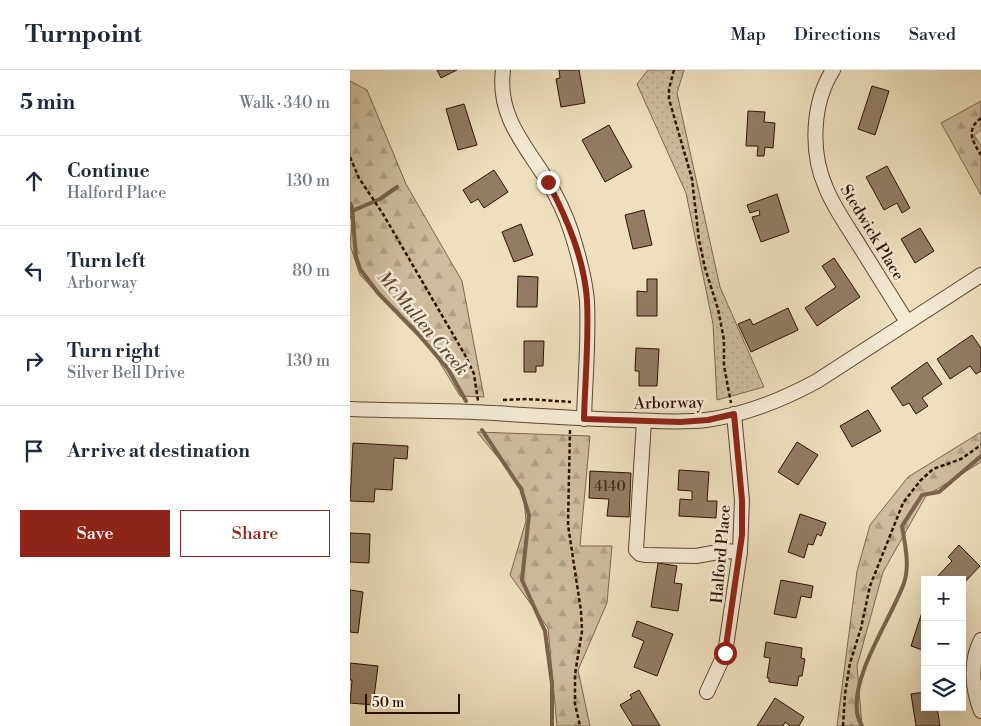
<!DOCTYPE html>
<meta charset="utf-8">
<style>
body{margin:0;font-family:"Libre Bodoni",serif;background:#f2f2f3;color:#1f2937}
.controls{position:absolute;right:15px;bottom:15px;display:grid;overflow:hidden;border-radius:0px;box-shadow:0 5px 20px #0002}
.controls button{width:45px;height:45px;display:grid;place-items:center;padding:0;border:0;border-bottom:1px solid #e0e1e3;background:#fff;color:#1f2937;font:25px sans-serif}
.scale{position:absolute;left:15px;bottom:12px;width:95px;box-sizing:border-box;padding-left:5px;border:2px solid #2e1002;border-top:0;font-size:14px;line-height:18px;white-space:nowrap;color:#2e1002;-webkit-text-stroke:4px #f4ebd5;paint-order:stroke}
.stop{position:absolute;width:15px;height:15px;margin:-11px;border:4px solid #8f2418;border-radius:50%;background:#fff}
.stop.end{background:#8f2418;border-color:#fff;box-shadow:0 1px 5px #0008}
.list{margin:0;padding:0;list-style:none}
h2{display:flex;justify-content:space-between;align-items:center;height:65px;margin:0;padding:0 20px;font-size:21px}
h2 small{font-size:16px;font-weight:400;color:#747a83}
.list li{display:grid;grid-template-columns:32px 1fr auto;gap:15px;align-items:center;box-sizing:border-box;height:90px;padding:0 20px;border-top:1px solid #e0e1e3}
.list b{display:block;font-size:19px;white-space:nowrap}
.list p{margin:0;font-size:16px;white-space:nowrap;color:#747a83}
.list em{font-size:16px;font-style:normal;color:#747a83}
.actions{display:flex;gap:10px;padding:15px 20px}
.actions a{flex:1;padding:11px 0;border:1px solid #8f2418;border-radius:0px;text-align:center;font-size:18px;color:#8f2418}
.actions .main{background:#8f2418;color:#fff}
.icon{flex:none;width:28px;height:28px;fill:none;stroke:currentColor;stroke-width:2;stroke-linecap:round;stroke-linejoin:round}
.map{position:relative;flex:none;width:631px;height:656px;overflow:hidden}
header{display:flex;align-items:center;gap:30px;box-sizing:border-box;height:70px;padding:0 25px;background:#fff;border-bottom:1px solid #e0e1e3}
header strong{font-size:24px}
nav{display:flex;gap:28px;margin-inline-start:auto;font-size:18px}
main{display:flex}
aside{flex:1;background:#fff}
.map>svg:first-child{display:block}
</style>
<header>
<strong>Turnpoint</strong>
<nav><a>Map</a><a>Directions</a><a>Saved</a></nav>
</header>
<main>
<aside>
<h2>5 min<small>Walk · 340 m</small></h2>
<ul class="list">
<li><svg class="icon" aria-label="ahead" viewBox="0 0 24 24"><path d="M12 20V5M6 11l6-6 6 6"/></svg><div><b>Continue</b><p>Halford Place</p></div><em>130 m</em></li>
<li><svg class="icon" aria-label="left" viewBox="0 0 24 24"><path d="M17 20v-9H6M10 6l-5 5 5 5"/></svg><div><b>Turn left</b><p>Arborway</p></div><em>80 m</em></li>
<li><svg class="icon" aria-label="right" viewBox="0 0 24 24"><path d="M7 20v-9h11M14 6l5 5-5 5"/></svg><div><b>Turn right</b><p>Silver Bell Drive</p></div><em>130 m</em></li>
<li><svg class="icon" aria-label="arrive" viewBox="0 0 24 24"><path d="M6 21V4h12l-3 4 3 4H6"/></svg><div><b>Arrive at destination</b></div></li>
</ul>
<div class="actions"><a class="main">Save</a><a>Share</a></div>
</aside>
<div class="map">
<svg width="631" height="656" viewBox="0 0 631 656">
<defs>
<pattern id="grass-dots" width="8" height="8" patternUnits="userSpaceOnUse" patternTransform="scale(1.25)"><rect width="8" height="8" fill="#cdbd9e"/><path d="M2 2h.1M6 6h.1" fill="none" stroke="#b0a186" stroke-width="1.8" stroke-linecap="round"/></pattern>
<pattern id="forest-firs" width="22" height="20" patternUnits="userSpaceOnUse" patternTransform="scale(1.25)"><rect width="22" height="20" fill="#cdbd9e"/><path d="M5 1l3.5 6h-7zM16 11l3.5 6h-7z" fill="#b0a186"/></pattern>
</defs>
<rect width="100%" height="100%" fill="#eee0be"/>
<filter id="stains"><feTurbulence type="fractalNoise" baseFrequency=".004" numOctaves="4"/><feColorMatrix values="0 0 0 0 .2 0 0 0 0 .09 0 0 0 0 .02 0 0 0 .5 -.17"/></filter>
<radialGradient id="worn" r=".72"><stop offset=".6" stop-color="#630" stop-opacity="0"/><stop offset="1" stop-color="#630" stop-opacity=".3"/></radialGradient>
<path fill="url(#grass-dots)" stroke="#7e6650" d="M 298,0 L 334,0 L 327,23 L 370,217 L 414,317 L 367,330 L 363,254 L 336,123 L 287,14 Z"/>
<g fill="url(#forest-firs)" stroke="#7e6650">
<path d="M 0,11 L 17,20 L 56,114 L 112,211 L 134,327 L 110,326 L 84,283 L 10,205 L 0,175 L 2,152 L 0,145 Z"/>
<path d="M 631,31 L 631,60 L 624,65 L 631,76 L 631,125 L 591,53 Z"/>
<path d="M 127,362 L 240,366 L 230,476 L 262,476 L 257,533 L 228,600 L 240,656 L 207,656 L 198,558 L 160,505 L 176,451 L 173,418 Z"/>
<path d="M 631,362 L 631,392 L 576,426 L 533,502 L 507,596 L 512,656 L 487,656 L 507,501 L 520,455 L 558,407 Z"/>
</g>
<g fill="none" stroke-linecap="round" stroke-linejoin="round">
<g stroke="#7a624c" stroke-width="4">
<path d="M 0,133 L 2,138 L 6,187 L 10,199 L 28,223 L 69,265 L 98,299 L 116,331"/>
<path d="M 2,141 L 30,129 L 47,117"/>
<path d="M 132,360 L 171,419 L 179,445 L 172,510 L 195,561 L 202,614 L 202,656"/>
<path d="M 512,656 C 510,652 507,646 507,642 C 502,603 541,549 554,513 C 560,495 555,475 552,456 L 572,425 L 589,422 L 631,386"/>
</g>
</g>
<g fill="#927c64" stroke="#2e1002">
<path d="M 87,0 L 107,0 L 91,8 Z"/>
<path d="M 209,0 L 229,0 L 235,33 L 211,37 L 206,9 L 210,8 Z"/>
<path d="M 522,16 L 539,21 L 525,65 L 508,59 Z"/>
<path d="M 114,34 L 127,75 L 108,80 L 96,39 Z"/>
<path d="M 398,41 L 415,42 L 414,52 L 425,53 L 423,78 L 415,77 L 414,86 L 407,86 L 408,76 L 396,76 Z"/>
<path d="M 259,55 L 282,97 L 255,112 L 232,70 Z"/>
<path d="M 537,96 L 560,138 L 552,143 L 547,133 L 534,140 L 516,107 Z"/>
<path d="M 144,100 L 158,122 L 134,138 L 128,129 L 121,133 L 113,120 Z"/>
<path d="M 427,124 L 439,162 L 411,172 L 402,147 L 410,145 L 409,140 L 400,143 L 397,135 Z"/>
<path d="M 294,140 L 302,175 L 283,179 L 275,145 Z"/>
<path d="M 171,154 L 183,185 L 164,192 L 152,162 Z"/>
<path d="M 570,158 L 584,181 L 565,193 L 551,169 Z"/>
<path d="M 484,188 L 510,227 L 467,256 L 455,238 L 486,217 L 472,196 Z"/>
<path d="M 168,206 L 188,207 L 187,237 L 167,237 Z"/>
<path d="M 297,209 L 307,209 L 307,246 L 287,246 L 287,221 L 297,222 Z"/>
<path d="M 438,238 L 448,260 L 401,282 L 388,254 L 400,249 L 403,255 Z"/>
<path d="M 622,265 L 631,278 L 631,301 L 626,304 L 620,296 L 600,309 L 587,289 Z"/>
<path d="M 174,271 L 194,271 L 193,296 L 186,296 L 186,302 L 174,302 Z"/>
<path d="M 286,278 L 309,279 L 307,316 L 289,316 L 289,301 L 285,301 Z"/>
<path d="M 577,292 L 592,314 L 572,328 L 578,336 L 566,344 L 559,333 L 553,336 L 541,318 Z"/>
<path d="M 518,340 L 531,361 L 502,377 L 490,356 Z"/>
<path d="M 447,372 L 468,385 L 448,415 L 428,402 Z"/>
<path d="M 3,373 L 58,376 L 57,389 L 44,388 L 42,420 L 25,419 L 24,432 L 0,431 Z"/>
<path d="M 329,400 L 359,402 L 357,431 L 367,431 L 366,448 L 329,446 L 330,429 L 342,430 L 342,421 L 328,420 Z"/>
<path d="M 240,401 L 281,403 L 279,447 L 257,446 L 259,429 L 239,428 Z"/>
<path d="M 450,444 L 476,453 L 471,466 L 467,464 L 463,475 L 458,474 L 454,488 L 438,482 Z"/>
<path d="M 0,463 L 20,464 L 19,493 L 0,492 Z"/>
<path d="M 609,475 L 630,496 L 612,515 L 612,510 L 584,510 L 602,491 L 598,487 Z"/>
<path d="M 308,493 L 327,496 L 324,513 L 332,514 L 328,541 L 301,537 Z"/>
<path d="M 431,510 L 463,516 L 461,528 L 451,526 L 446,548 L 424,544 Z"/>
<path d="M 0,520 L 13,522 L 8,563 L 0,562 Z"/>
<path d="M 574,536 L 575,537 L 575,581 L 561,576 Z"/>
<path d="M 287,551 L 323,564 L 307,606 L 284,597 L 294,571 L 282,566 Z"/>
<path d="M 416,572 L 452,578 L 451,588 L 455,589 L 452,606 L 449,606 L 447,616 L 419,612 L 419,608 L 417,608 L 420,588 L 414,587 Z"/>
<path d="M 0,593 L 28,596 L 23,635 L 0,633 L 2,610 L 0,610 Z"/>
<path d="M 289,620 L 310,656 L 283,656 L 270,635 L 282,628 L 280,625 Z"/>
<path d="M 575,622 L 575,637 L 587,637 L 590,656 L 566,656 L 561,624 Z"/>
<path d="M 425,628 L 454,647 L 449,656 L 440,656 L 435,652 L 433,656 L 407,656 Z"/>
</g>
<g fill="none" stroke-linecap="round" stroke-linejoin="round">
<defs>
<g id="minor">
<path d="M 153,0 C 147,45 174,74 197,110 C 206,125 215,143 221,161 C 228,183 235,208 237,231 C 239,270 235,310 234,349"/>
<path d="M 483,0 C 462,33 460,82 476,118 C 485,140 500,160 512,180 C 527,204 542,228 557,252"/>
<path d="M 0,339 C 48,341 96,340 144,343 C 190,346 235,349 281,350 C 306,351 331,353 356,350 C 396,345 432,330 467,311 L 631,205"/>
<path d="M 294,351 L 286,480 L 290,484 L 295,485 L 346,486 L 374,481 L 390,482"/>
<path d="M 631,570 C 620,591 622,619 631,641"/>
<path d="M 357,622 L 375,583 L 390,482 L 392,430 L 384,344"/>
</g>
</defs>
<use href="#minor" stroke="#5e4431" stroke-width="16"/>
<g stroke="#2e1002" stroke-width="2.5" stroke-dasharray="4 2.5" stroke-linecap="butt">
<path d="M 324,0 L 319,19 L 319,29 L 342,109 L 349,170 L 355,198 L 368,239 L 374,270 L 374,296 L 381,333"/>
<path d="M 631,48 C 615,60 623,72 631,85"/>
<path d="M 0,87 L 9,108 L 33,144 L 115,285 L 124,304 L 128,331"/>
<path d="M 153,330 L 177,329 L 221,332"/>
<path d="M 220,360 L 218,455 L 231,541 L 232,561 L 225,604 L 225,634 L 230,656"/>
<path d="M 493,656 L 495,624 L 500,593 L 511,558 L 520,516 L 553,433 L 570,411 L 583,399 L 611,389 L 631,375"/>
</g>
<use href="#minor" stroke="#f4ebd5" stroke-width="14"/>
</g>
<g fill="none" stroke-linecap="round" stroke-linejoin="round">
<path stroke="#8f2418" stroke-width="6" d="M 198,112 C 217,149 234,188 237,230 C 239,270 235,310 234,349 L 330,352 L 358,350 L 384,344 L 392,430 L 392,465 L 375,583"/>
</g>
<g text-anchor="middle" stroke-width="5" stroke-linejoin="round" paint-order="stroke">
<g font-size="14" fill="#472b1a">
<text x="260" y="421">4140</text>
</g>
<g font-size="16" fill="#2e1002" stroke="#f4ebd5">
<text transform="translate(523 162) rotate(59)" y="6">Stedwick Place</text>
<text transform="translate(319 332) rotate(-1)" y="6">Arborway</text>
<text transform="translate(370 484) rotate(-85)" y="6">Halford Place</text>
</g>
<g font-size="18" font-style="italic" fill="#614734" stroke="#f4ebd5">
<text transform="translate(73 253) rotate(50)" y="6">McMullen Creek</text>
</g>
</g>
<rect width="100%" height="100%" filter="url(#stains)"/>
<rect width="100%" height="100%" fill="url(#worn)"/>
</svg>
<div class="controls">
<button>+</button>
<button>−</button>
<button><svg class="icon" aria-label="layers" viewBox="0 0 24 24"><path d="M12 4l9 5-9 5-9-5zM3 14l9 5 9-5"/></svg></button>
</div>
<div class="scale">50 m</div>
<div class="stop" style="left:375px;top:583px"></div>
<div class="stop end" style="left:198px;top:112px"></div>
</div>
</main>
